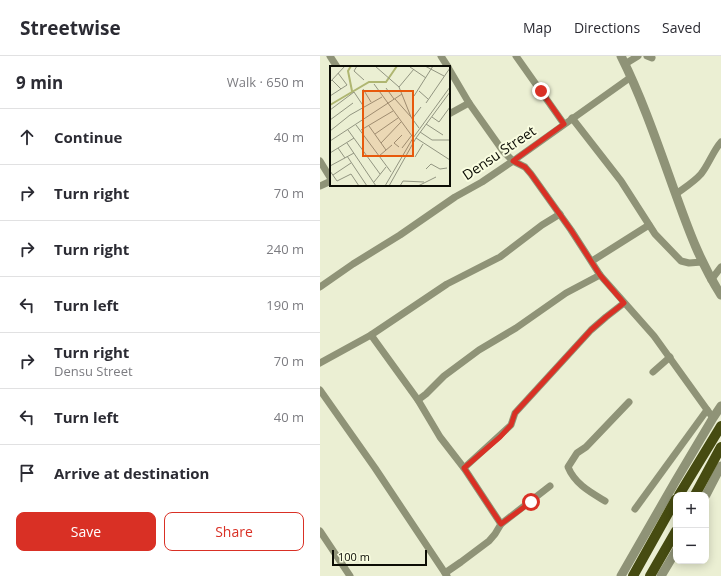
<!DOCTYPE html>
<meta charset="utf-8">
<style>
body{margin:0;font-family:"Open Sans",sans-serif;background:#f2f2f3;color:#2b2b33}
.controls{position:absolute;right:12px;bottom:12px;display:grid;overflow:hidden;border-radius:8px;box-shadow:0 2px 10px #0003}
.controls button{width:36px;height:36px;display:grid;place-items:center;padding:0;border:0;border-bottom:1px solid #e1e1e2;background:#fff;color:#2b2b33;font:20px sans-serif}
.scale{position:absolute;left:12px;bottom:10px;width:95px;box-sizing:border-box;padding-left:4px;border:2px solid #0c0d05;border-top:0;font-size:11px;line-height:14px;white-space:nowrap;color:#0c0d05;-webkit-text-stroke:3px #f9fde0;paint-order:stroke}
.stop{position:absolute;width:12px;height:12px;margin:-9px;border:3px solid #d93025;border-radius:50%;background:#fff}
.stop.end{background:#d93025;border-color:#fff;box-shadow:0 1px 4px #0008}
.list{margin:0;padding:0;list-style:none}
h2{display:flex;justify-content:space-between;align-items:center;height:52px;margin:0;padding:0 16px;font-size:17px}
h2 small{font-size:13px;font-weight:400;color:#7c7c81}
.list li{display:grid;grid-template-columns:26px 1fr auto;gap:12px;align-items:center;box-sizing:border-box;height:56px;padding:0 16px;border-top:1px solid #e1e1e2}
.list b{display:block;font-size:15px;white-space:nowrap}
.list p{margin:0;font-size:13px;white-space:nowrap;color:#7c7c81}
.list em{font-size:13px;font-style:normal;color:#7c7c81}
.actions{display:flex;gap:8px;padding:12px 16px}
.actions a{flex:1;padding:9px 0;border:1px solid #d93025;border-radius:8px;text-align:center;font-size:14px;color:#d93025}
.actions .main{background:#d93025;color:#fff}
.icon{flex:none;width:22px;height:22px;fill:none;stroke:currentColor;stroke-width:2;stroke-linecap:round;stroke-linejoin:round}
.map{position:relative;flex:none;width:401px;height:520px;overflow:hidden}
header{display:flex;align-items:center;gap:24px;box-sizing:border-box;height:56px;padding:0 20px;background:#fff;border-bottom:1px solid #e1e1e2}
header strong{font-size:19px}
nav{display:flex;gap:22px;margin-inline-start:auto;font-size:14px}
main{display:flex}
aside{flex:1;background:#fff}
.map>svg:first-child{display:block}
</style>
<header>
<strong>Streetwise</strong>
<nav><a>Map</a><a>Directions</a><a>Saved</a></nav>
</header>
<main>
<aside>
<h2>9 min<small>Walk · 650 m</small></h2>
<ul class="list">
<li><svg class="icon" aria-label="ahead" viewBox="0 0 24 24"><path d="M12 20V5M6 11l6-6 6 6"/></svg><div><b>Continue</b></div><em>40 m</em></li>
<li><svg class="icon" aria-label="right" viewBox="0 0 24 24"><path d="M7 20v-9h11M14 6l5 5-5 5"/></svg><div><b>Turn right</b></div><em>70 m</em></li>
<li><svg class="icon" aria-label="right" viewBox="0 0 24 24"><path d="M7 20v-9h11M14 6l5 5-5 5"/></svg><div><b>Turn right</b></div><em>240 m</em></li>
<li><svg class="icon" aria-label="left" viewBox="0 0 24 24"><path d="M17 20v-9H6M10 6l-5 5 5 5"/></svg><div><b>Turn left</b></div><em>190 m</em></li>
<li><svg class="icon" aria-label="right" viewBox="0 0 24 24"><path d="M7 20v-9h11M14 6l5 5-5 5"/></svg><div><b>Turn right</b><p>Densu Street</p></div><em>70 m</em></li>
<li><svg class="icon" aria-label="left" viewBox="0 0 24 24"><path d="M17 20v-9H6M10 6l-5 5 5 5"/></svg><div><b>Turn left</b></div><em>40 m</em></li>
<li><svg class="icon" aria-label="arrive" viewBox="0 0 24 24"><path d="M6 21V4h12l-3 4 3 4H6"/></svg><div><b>Arrive at destination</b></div></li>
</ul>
<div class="actions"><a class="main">Save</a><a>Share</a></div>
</aside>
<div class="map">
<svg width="401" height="520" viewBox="0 0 401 520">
<rect width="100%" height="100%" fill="#ebefd3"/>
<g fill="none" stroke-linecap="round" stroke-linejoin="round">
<g stroke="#8f9377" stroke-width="7">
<path d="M 10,0 L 17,11"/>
<path d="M 121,0 L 128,11"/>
<path d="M 196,0 L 244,68"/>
<path d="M 327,0 L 332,2"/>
<path d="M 305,8 L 318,0"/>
<path d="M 129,13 L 149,47 L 183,95 L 193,105 L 205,111 L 211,118 L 251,174 L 280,219 L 334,280 L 393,362"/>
<path d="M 129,58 L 149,47"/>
<path d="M 252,62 L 301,125 L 335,178 L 361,205 L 369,207 L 382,206"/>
<path d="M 0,105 L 11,123"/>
<path d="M 0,130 L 11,125"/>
<path d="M 356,138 C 364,132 374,126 381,118 C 389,108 393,95 401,86"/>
<path d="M 272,205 L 329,169"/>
<path d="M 391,224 L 401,211"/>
<path d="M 0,231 L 33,208 L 80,179 L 135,141 L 162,126 L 193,105 L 311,21"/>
<path d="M 51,279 L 98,344 L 120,381 L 144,412 L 181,468"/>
<path d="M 0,307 L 51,279 L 127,228 L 180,201 L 222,169 L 240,158"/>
<path d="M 333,316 L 350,301"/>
<path d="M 0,334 L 55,412 L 127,520"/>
<path d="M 98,344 L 106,338 L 124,320 L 159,294 L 196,272 L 246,237 L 280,219"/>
<path d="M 144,412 L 191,369 L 195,357 L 271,274 L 286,261 L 304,247"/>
<path d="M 285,445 C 270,436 255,428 248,411 L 257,397 L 266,391 L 309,346"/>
<path d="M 315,453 L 387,354"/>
<path d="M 0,475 L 30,520"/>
<path d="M 125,517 L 141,506 L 169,485 L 175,478 L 181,468 L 230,430"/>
</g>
<g stroke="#8f9377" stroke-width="9">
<path d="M 301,0 C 323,44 339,92 356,139 C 369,175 380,206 401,239"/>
<path d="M 386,439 L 401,410"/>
<path d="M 301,520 L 355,426 L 393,362 L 401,350"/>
<path d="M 341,520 L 356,495"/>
</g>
<g stroke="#464b11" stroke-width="10">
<path d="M 359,439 L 401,370"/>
<path d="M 375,439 L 401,391"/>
<path d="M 313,520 L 356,443"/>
<path d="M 330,520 L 356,475"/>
</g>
</g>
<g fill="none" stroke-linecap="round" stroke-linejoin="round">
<path stroke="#d93025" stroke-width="5" d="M 211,446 L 181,468 L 144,412 L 180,381 L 191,369 L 195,357 L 271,274 L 286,261 L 304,247 L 280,219 L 251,174 L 211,118 L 205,111 L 193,105 L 244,68 L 221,35"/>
</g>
<g text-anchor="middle" stroke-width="4" stroke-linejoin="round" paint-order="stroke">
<g font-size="14" fill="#0c0d05" stroke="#f9fde0">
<text transform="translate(179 97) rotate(-34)" y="5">Densu Street</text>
</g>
</g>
<g transform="translate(10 10)">
<rect width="120" height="120" fill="#ebefd3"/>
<path fill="none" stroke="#afb671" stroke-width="2" d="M 21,0 L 18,5 L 22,25M 0,39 L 39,16 L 56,16 L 67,0"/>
<path fill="none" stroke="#929581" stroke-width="1" d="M 27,0 L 24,5 L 34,14M 45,0 L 69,21 L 81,51 L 89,62M 95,0 L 114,10M 80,1 L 96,12M 2,14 L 11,23M 0,16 L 15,0M 44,18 L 82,70M 69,21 L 84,3M 56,22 L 64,33M 33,23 L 41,36M 89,25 L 98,33M 0,30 L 17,19 L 8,7M 84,30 L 103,0M 65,33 L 81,51M 96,37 L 120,2M 0,44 L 24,26 L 34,41M 102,51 L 109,56 L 120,41M 82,53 L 91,41M 0,54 L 23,37M 96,58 L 113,69M 26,59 L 61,106M 39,60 L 56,84M 18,64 L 50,108M 31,64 L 63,45M 0,65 L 20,49 L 52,31M 90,66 L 102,74 L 120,74M 45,68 L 68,52M 86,72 L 120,94M 0,75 L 72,28M 17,77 L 46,120M 51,77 L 71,56M 69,81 L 64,77 L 72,69M 8,82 L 15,92M 72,82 L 82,69M 0,87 L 24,72M 17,90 L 37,120M 49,90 L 62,79M 85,91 L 93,78M 0,100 L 24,87M 96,103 L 101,98 L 110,103 L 117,102M 0,105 L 7,115 L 21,108 L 29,120M 3,109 L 21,97M 44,116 L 56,101M 55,120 L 83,72 L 120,21M 59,120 L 86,72 L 120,26M 70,120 L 73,115 L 94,116M 88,120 L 106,111"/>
<path fill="#e8590c" fill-opacity="0.15" stroke="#e8590c" stroke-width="2" d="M 33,25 L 83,25 L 83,90 L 33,90 Z"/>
<rect width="120" height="120" fill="none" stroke="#0c0d05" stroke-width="2"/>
</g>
</svg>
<div class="controls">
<button>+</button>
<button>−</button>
</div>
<div class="scale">100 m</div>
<div class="stop" style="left:211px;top:446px"></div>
<div class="stop end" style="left:221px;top:35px"></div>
</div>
</main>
